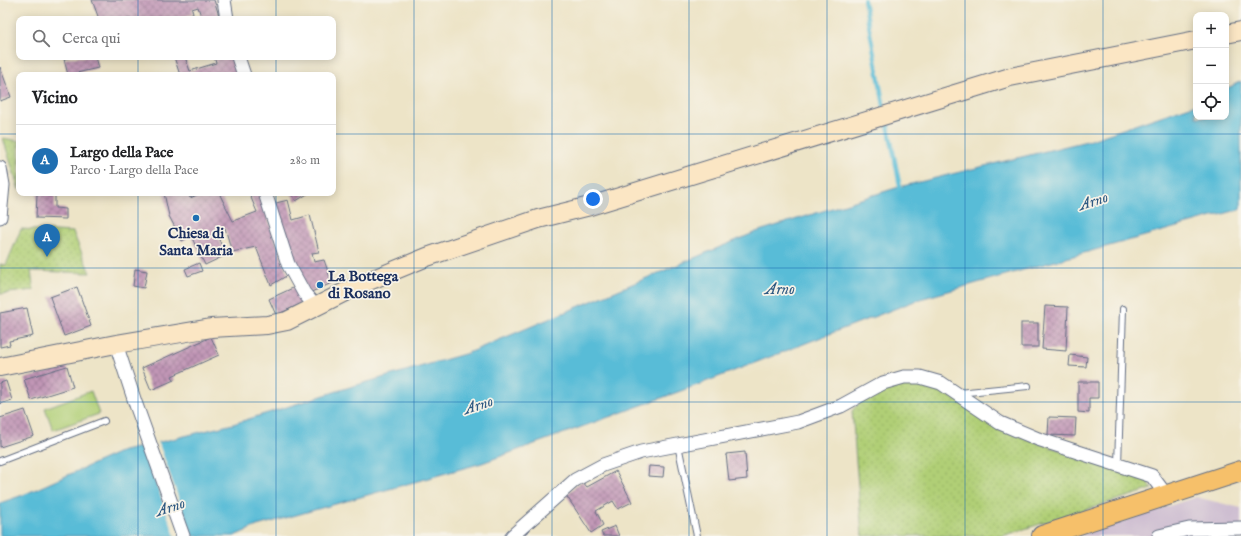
<!DOCTYPE html>
<html lang="it">
<meta charset="utf-8">
<style>
body{margin:0;font-family:"IM FELL English",serif;background:#f6f6f6;color:#202124}
.controls{position:absolute;right:12px;top:12px;display:grid;overflow:hidden;border-radius:8px;box-shadow:0 2px 10px #0003}
.controls button{width:36px;height:36px;display:grid;place-items:center;padding:0;border:0;border-bottom:1px solid #e0e0e0;background:#fff;color:#202124;font:20px sans-serif}
.you{position:absolute;left:593px;top:199px;width:14px;height:14px;margin:-10px;border:3px solid #fff;border-radius:50%;background:#1a73e8;box-shadow:0 0 0 6px #1a73e833}
.badge{display:grid;place-items:center;width:26px;height:26px;border-radius:50%;background:#1f6fb2;color:#fff;font-size:13px;font-weight:700}
.pin{position:absolute;translate:-50% -33px;filter:drop-shadow(0 1px 2px #0008)}
.pin::after{content:'';position:absolute;top:21px;width:14px;height:12px;background:inherit;clip-path:polygon(0 0,100% 0,50% 100%)}
.list{margin:0;padding:0;list-style:none}
h2{display:flex;justify-content:space-between;align-items:center;height:52px;margin:0;padding:0 16px;font-size:17px}
h2 small{font-size:13px;font-weight:400;color:#757577}
.list li{display:grid;grid-template-columns:26px 1fr auto;gap:12px;align-items:center;box-sizing:border-box;height:72px;padding:0 16px;border-top:1px solid #e0e0e0}
.list b{display:block;font-size:15px;white-space:nowrap}
.list p{margin:0;font-size:13px;white-space:nowrap;color:#757577}
.list em{font-size:13px;font-style:normal;color:#757577}
.icon{flex:none;width:22px;height:22px;fill:none;stroke:currentColor;stroke-width:2;stroke-linecap:round;stroke-linejoin:round}
.map{position:relative;flex:none;width:1241px;height:536px;overflow:hidden}
.search{position:absolute;background:#fff;box-shadow:0 2px 10px #0003;left:16px;top:16px;width:320px;height:44px;display:flex;align-items:center;gap:10px;box-sizing:border-box;padding:0 14px;border-radius:8px;color:#757577;font-size:15px}
.panel{position:absolute;background:#fff;box-shadow:0 2px 10px #0003;left:16px;top:72px;width:320px;height:124px;border-radius:8px}
.map>svg:first-child{display:block}
</style>
<div class="map">
<svg width="1241" height="536" viewBox="0 0 1241 536">
<defs>
<pattern id="grass-dots" width="8" height="8" patternUnits="userSpaceOnUse"><rect width="8" height="8" fill="#b0cf76"/><path d="M2 2h.1M6 6h.1" fill="none" stroke="#97b268" stroke-width="1.8" stroke-linecap="round"/></pattern>
<pattern id="building-cross-hatch" width="8" height="8" patternUnits="userSpaceOnUse"><rect width="8" height="8" fill="#c196b6"/><path d="M0 0l8 8M0 8l8-8" fill="none" stroke="#9c7b97"/></pattern>
</defs>
<rect width="100%" height="100%" fill="#f7f3e8"/>
<filter id="ink" filterUnits="userSpaceOnUse"><feTurbulence type="fractalNoise" baseFrequency=".025" numOctaves="2"/><feDisplacementMap in="SourceGraphic" scale="8" xChannelSelector="R" yChannelSelector="G"/><feConvolveMatrix kernelMatrix="1 2 1 2 8 2 1 2 1" color-interpolation-filters="sRGB"/></filter>
<filter id="wash" filterUnits="userSpaceOnUse"><feTurbulence type="fractalNoise" baseFrequency=".012" numOctaves="4" result="noise"/><feDisplacementMap in="SourceGraphic" scale="16" xChannelSelector="R" yChannelSelector="G"/><feGaussianBlur stdDeviation="0.9" result="paint"/><feColorMatrix in="noise" values="0 0 0 0 0 0 0 0 0 0 0 0 0 0 0 0 0 1.4 0 .05"/><feComposite in="paint" operator="in"/></filter>
<g filter="url(#wash)">
<rect width="100%" height="100%" fill="#ede4c7"/>
<path fill="#cebed1" d="M 1196,497 L 1241,508 L 1241,536 L 1079,536 Z"/>
<g fill="url(#grass-dots)" stroke="#667f6a">
<path d="M 3,138 L 19,141 L 19,190 Z"/>
<path d="M 21,229 L 73,232 L 90,273 L 31,271 L 34,290 L 0,294 L 0,264 L 6,265 Z"/>
<path d="M 911,382 L 938,388 L 1001,430 L 1147,480 L 1152,489 L 1002,536 L 862,536 L 852,411 L 864,398 L 886,388 Z"/>
</g>
<path fill="#b0cf76" stroke="#667f6a" d="M 91,391 L 99,414 L 53,430 L 45,408 Z"/>
<path fill="#59bcd7" stroke="#3a769a" d="M 1241,81 L 1241,209 L 920,299 L 700,384 L 482,463 L 257,526 L 234,536 L 0,536 L 0,503 L 23,495 L 120,452 L 233,424 L 350,387 L 468,353 L 756,232 L 899,187 L 1091,140 L 1196,104 L 1196,117 L 1226,117 L 1226,89 Z"/>
<path fill="#ede4c7" d="M 158,441 L 192,536 L 175,536 L 142,444 Z"/>
<g fill="none" stroke-linecap="round" stroke-linejoin="round">
<g stroke="#59bcd7" stroke-width="4">
<path d="M 864,0 L 885,112"/>
<path d="M 887,120 L 901,192"/>
</g>
</g>
<g id="blocks">
<g fill="url(#building-cross-hatch)">
<path d="M 92,0 L 214,0 L 220,19 L 202,19 L 198,7 L 192,9 L 193,14 L 178,19 L 99,19 Z"/>
<path d="M 72,57 L 95,57 L 98,68 L 68,75 L 64,59 Z"/>
<path d="M 174,57 L 185,57 L 190,71 L 216,63 L 214,57 L 233,57 L 239,75 L 180,75 Z"/>
<path d="M 0,67 L 11,97 L 0,101 Z"/>
<path d="M 164,193 L 188,193 L 190,198 L 202,193 L 224,193 L 220,195 L 233,221 L 257,212 L 249,193 L 259,193 L 288,275 L 271,285 L 256,247 L 232,252 L 225,228 L 216,233 L 226,255 L 205,265 L 191,236 L 182,241 L 169,216 Z"/>
<path d="M 291,193 L 309,193 L 296,201 Z"/>
<path d="M 37,194 L 55,194 L 55,208 L 66,209 L 66,219 L 36,218 Z"/>
<path d="M 288,200 L 293,220 L 310,215 L 319,252 L 312,253 L 314,262 L 324,260 L 332,283 L 309,293 L 295,266 L 272,204 Z"/>
<path d="M 199,263 L 202,271 L 188,276 L 185,269 Z"/>
<path d="M 135,269 L 147,271 L 144,288 L 133,286 Z"/>
<path d="M 77,287 L 91,326 L 64,336 L 50,297 Z"/>
<path d="M 295,287 L 303,303 L 276,315 L 269,299 Z"/>
<path d="M 1045,306 L 1068,307 L 1066,351 L 1042,349 Z"/>
<path d="M 27,308 L 33,336 L 9,341 L 10,345 L 0,347 L 0,313 Z"/>
<rect x="1021" y="323" width="17" height="24"/>
<path d="M 211,337 L 219,355 L 172,376 L 174,380 L 151,390 L 142,368 Z"/>
<path d="M 1070,355 L 1087,357 L 1086,367 L 1069,366 Z"/>
<path d="M 67,366 L 73,387 L 31,400 L 24,379 Z"/>
<path d="M 6,381 L 12,400 L 0,404 L 0,383 Z"/>
<path d="M 1078,382 L 1098,382 L 1098,398 L 1089,398 L 1089,413 L 1078,412 Z"/>
<path d="M 25,410 L 34,436 L 0,447 L 0,418 Z"/>
<path d="M 1049,417 L 1076,418 L 1075,436 L 1048,435 Z"/>
<path d="M 745,452 L 747,479 L 729,481 L 726,454 Z"/>
<path d="M 649,466 L 664,467 L 663,477 L 648,476 Z"/>
<path d="M 616,471 L 632,502 L 618,509 L 613,501 L 596,511 L 603,525 L 591,533 L 566,495 L 582,481 L 587,487 Z"/>
<path d="M 615,526 L 619,536 L 603,536 L 601,532 Z"/>
</g>
</g>
</g>
<g filter="url(#ink)">
<use href="#blocks" fill-opacity="0" stroke="#646e83" stroke-width="1"/>
<g fill="none" stroke-linecap="round" stroke-linejoin="round">
<defs>
<g id="service">
<path d="M 958,393 L 1028,386"/>
<path d="M 678,445 L 697,536"/>
<path d="M 0,461 L 104,421"/>
<path d="M 1118,465 L 1123,309"/>
</g>
<g id="minor">
<path d="M 224,0 L 227,19"/>
<path d="M 238,57 L 244,75"/>
<path d="M 0,168 L 3,185 L 0,217"/>
<path d="M 265,193 L 288,264 L 304,293 L 315,306"/>
<path d="M 116,344 L 135,402 L 183,536"/>
<path d="M 512,536 L 575,480 L 603,465 L 641,452 L 798,422 L 841,406 L 883,383 L 904,377 L 920,377 L 941,383 L 1000,423 L 1038,439 L 1152,476 L 1166,495"/>
<path d="M 1159,536 L 1189,529 L 1241,528"/>
</g>
<g id="secondary">
<path d="M 1226,34 L 1241,31"/>
<path d="M 0,367 L 116,344 L 211,328 L 267,325 L 287,321 L 359,285 L 427,257 L 538,219 L 590,206 L 1010,77 L 1196,40"/>
</g>
<path id="primary" d="M 1042,536 L 1241,471"/>
</defs>
<use href="#service" stroke="#646e83" stroke-width="8"/>
<use href="#minor" stroke="#646e83" stroke-width="15"/>
<use href="#secondary" stroke="#646e83" stroke-width="20"/>
<use href="#primary" stroke="#646e83" stroke-width="22"/>
<use href="#service" stroke="#fff" stroke-width="6"/>
<use href="#minor" stroke="#fff" stroke-width="13"/>
<use href="#secondary" stroke="#fbe6c4" stroke-width="18"/>
<use href="#primary" stroke="#f6c06b" stroke-width="20"/>
</g>
</g>
<path fill="none" stroke="#1f6fb2" stroke-width="1" stroke-opacity="0.55" d="M 138,0 L 138,19M 276,0 L 276,19M 414,0 L 414,536M 552,0 L 552,536M 689,0 L 689,536M 827,0 L 827,536M 965,0 L 965,536M 1103,0 L 1103,536M 138,57 L 138,75M 276,57 L 276,75M 0,134 L 19,134M 333,134 L 1241,134M 138,193 L 138,536M 276,193 L 276,536M 0,268 L 1241,268M 0,402 L 1241,402"/>
<g fill="#1f6fb2" stroke="#f7f3e8" stroke-width="1.5">
<circle cx="196" cy="218" r="4"/>
<circle cx="320" cy="285" r="4"/>
</g>
<g text-anchor="middle" stroke-width="3.5" stroke-linejoin="round" paint-order="stroke">
<g font-size="15" font-weight="bold" fill="#1b2f5e" stroke="#f7f3e8">
<text x="196" y="238">Chiesa di<tspan x="196" dy="17">Santa Maria</tspan></text>
<text x="328" y="281" text-anchor="start">La Bottega<tspan x="328" dy="17">di Rosano</tspan></text>
</g>
<g font-size="16" font-style="italic" fill="#2e5982" stroke="#f7f3e8">
<text transform="translate(1093 200) rotate(-18)" y="6">Arno</text>
<text x="780" y="294">Arno</text>
<text transform="translate(478 404) rotate(-18)" y="6">Arno</text>
<text transform="translate(170 506) rotate(-18)" y="6">Arno</text>
</g>
</g>
</svg>
<div class="controls">
<button>+</button>
<button>−</button>
<button><svg class="icon" aria-label="locate" viewBox="0 0 24 24"><circle cx="12" cy="12" r="6"/><path d="M12 2v4M12 18v4M2 12h4M18 12h4"/></svg></button>
</div>
<div class="you"></div>
<div class="pin badge" style="left:47px;top:257px">A</div>
<div class="search"><svg class="icon" aria-label="search" viewBox="0 0 24 24"><circle cx="10" cy="10" r="6"/><path d="M15 15l6 6"/></svg>Cerca qui</div>
<section class="panel">
<h2>Vicino<small></small></h2>
<ul class="list">
<li><span class="badge">A</span><div><b>Largo della Pace</b><p>Parco · Largo della Pace</p></div><em>280 m</em></li>
</ul>
</section>
</div>
